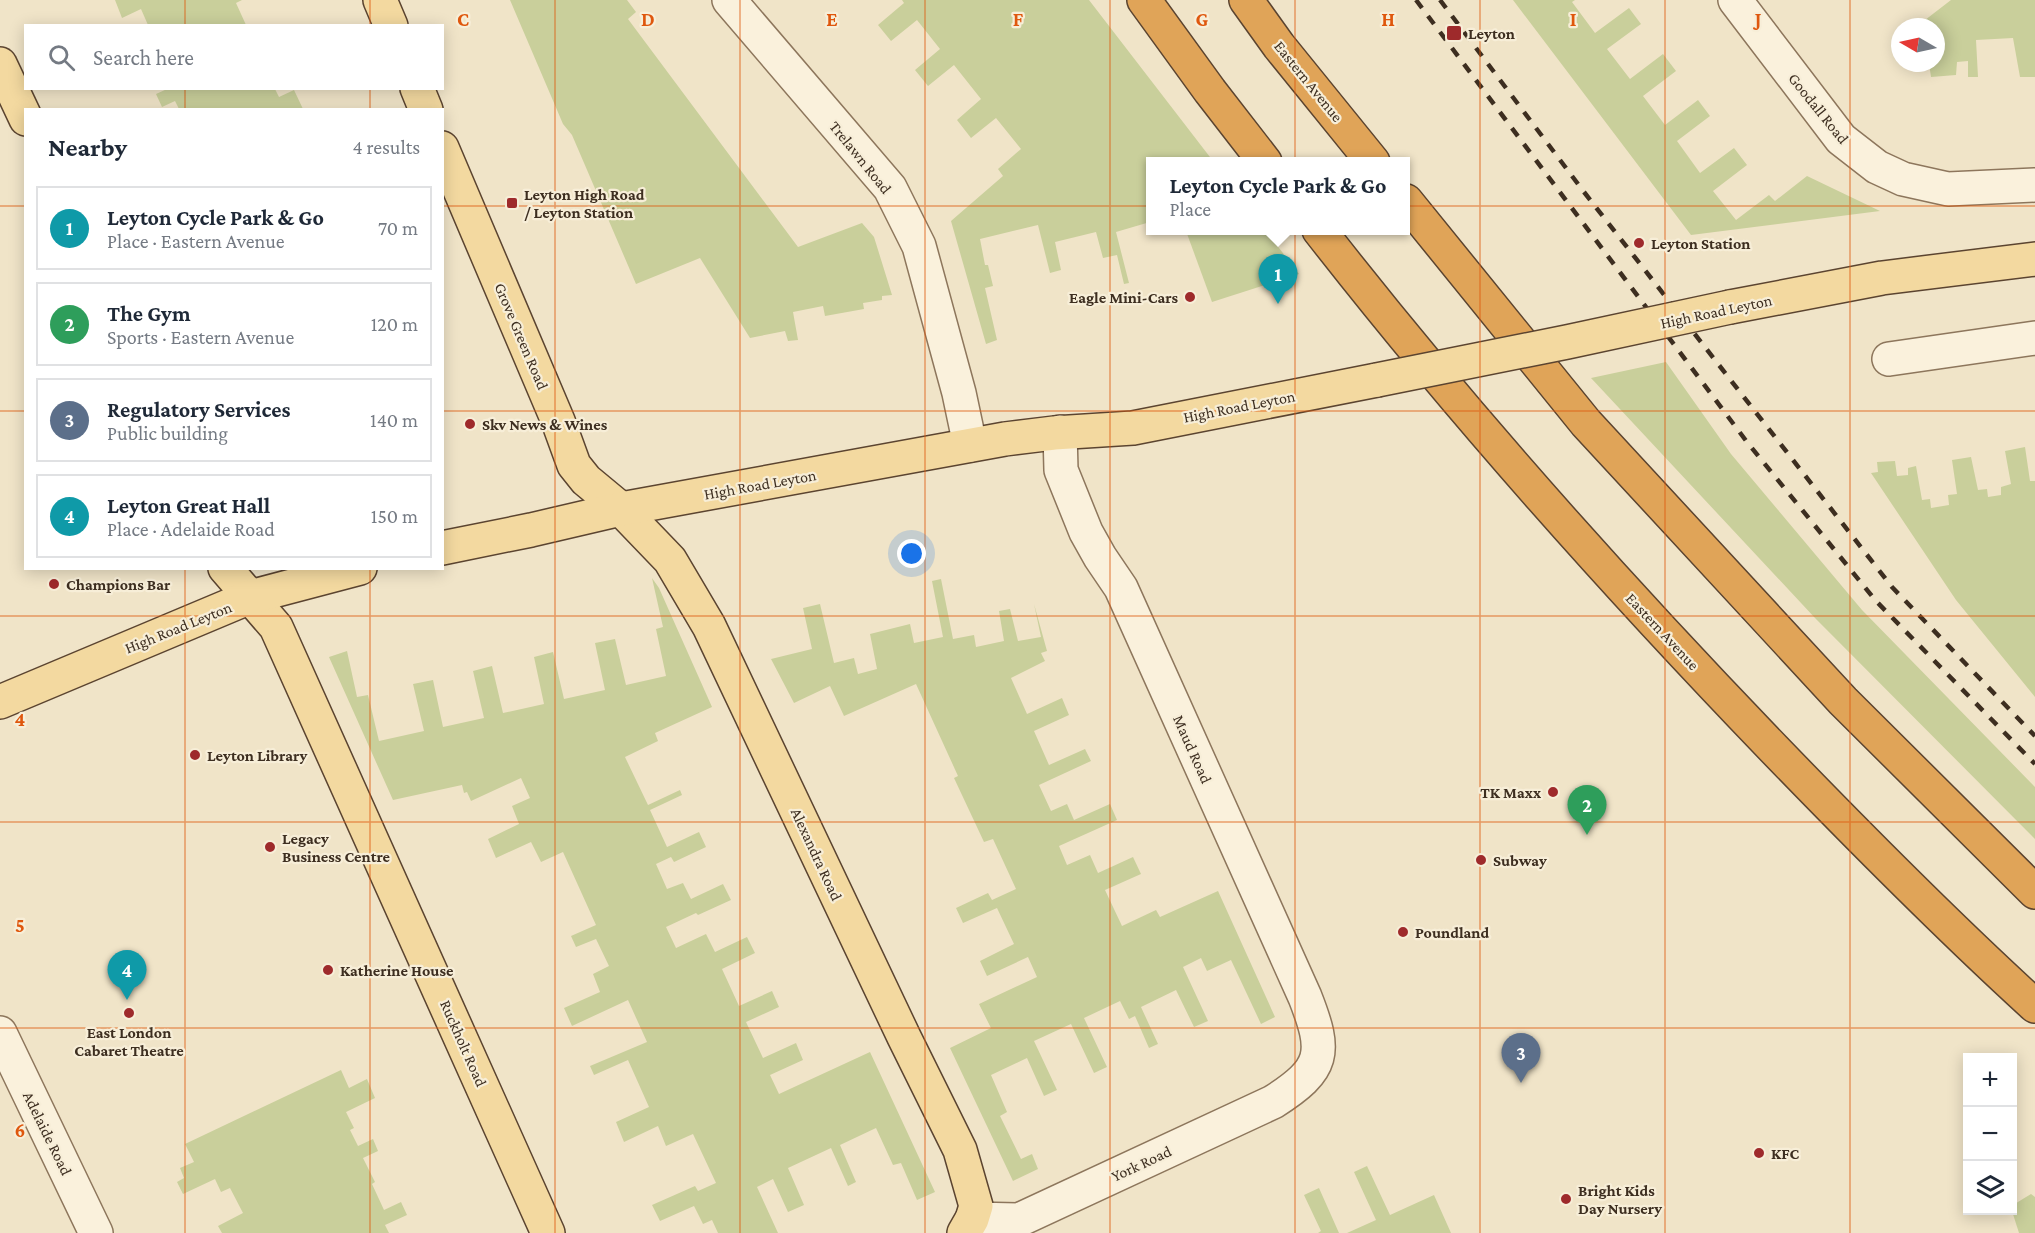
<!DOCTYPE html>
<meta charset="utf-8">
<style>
body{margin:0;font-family:"Crimson Pro",serif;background:#f6f6f7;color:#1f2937}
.controls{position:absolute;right:18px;bottom:18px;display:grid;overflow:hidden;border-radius:0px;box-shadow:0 3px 15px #0003}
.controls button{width:54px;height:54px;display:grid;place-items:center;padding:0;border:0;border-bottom:2px solid #e0e1e3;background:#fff;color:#1f2937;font:30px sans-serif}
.compass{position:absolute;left:1891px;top:18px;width:54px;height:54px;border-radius:50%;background:#fff;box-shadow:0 3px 15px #0003;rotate:279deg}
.you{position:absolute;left:912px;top:554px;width:21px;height:21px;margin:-15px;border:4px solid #fff;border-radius:50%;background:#1a73e8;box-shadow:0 0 0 9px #1a73e833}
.badge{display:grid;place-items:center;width:39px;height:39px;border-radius:50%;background:#9e2a2b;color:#fff;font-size:20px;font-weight:700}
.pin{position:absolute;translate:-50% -50px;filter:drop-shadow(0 2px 3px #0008)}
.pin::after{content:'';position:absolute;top:32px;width:21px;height:18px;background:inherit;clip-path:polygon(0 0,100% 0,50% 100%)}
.popup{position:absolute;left:1146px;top:157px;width:264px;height:78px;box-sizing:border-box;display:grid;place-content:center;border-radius:0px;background:#fff;filter:drop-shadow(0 2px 4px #0005);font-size:20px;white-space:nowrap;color:#747a83}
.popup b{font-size:22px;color:#1f2937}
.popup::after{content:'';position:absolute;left:50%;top:100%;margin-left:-12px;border:12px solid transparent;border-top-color:#fff}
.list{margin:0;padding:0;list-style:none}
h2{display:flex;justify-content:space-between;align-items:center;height:78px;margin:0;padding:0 24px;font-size:26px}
h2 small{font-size:20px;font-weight:400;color:#747a83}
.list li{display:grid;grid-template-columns:39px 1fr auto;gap:18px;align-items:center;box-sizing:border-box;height:84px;margin:0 12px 12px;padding:0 12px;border:2px solid #e0e1e3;border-radius:0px}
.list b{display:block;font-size:22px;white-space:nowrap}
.list p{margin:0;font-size:20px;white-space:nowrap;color:#747a83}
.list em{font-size:20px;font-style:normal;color:#747a83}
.icon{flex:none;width:33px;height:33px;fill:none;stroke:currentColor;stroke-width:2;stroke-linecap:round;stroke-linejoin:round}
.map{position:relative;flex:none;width:2035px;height:1233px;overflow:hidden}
.search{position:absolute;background:#fff;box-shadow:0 3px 15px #0003;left:24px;top:24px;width:420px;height:66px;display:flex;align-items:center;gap:15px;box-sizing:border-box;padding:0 21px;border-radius:0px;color:#747a83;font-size:22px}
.panel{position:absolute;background:#fff;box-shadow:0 3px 15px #0003;left:24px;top:108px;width:420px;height:462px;border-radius:0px}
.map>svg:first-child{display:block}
</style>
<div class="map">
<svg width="2035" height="1233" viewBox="0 0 2035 1233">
<rect width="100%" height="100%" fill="#f0e4c8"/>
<g fill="#c9cf9b">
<path d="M 115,0 L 242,0 L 236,3 L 246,25 L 148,25 L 141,9 L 122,18 Z"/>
<path d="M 510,0 L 627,0 L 636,12 L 628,19 L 798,247 L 862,223 L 874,237 L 892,295 L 882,296 L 882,300 L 863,303 L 864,309 L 825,316 L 823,306 L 793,312 L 798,340 L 788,341 L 785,331 L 750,338 L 700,258 L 636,284 L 572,135 L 563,124 Z"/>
<path d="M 902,0 L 1089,0 L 1213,161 L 1150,162 L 1150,222 L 1116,232 L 1129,283 L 1124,284 L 1117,255 L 1103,258 L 1096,232 L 1055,242 L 1061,270 L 1050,273 L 1038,225 L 980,239 L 985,265 L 988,265 L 993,286 L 985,288 L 997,340 L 986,344 L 951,221 L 1003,176 L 998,169 L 1021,149 L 996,118 L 971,138 L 957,120 L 981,99 L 954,65 L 928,86 L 915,70 L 940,49 L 917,20 L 891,41 L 878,25 L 904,3 Z"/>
<path d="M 1513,0 L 1575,0 L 1572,2 L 1595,33 L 1629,8 L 1641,24 L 1607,49 L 1630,79 L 1663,54 L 1676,71 L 1643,96 L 1665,125 L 1698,100 L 1710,116 L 1677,141 L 1700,173 L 1734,148 L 1747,165 L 1713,191 L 1736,220 L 1769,195 L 1775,201 L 1807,176 L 1880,211 L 1691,235 Z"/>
<path d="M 1951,0 L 2035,0 L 2035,77 L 2020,77 L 2013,38 L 1976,40 L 1978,77 L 1968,77 L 1968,61 L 1957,62 L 1956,75 L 1931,77 L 1929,63 L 1936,63 L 1936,27 L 1916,27 Z"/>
<path d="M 167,89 L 275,89 L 279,97 L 294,90 L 303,109 L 179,109 L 175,101 L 162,107 L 156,94 Z"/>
<path d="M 1186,231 L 1266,231 L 1299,274 L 1212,302 Z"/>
<path d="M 1666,362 L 1731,454 L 1862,610 L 2035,787 L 2035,839 L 1815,618 L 1591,378 Z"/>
<path d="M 2025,447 L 2030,481 L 2035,481 L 2035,697 L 1956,600 L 1871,473 L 1878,472 L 1877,462 L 1895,461 L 1897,476 L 1908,475 L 1908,468 L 1916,466 L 1922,500 L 1930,499 L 1931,508 L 1949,505 L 1948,495 L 1957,494 L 1952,460 L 1971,457 L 1978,490 L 1987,489 L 1988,497 L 2001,495 L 2001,487 L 2011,484 L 2005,451 Z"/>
<path d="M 652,578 L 659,588 L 712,707 L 655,733 L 658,741 L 625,757 L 648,805 L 680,790 L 682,795 L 650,810 L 667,847 L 699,832 L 706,847 L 674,862 L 671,857 L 656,864 L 667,889 L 683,883 L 691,899 L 723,884 L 731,900 L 698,915 L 696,913 L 666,927 L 676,948 L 706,934 L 715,952 L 747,937 L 755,953 L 722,969 L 739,1006 L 772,991 L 779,1007 L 746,1022 L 763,1058 L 796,1043 L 803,1060 L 770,1075 L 779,1094 L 870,1052 L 935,1192 L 917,1200 L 901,1163 L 893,1165 L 876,1128 L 840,1145 L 856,1182 L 848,1186 L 831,1148 L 788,1168 L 804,1205 L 788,1212 L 773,1179 L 757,1187 L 778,1233 L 718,1233 L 712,1220 L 703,1224 L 694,1206 L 660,1221 L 652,1205 L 695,1186 L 698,1191 L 716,1183 L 693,1134 L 666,1146 L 658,1126 L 624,1142 L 616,1122 L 649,1107 L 628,1060 L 594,1075 L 590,1066 L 647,1042 L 628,1000 L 572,1026 L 564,1008 L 600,992 L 593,974 L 609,966 L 596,939 L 576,947 L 571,936 L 596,925 L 563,852 L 541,862 L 531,842 L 496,858 L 488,839 L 519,824 L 512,806 L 530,798 L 521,778 L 471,801 L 467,792 L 464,793 L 462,785 L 393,800 L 329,657 L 347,651 L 357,697 L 368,695 L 379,741 L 424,731 L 413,684 L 433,680 L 443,727 L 484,718 L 473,671 L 492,666 L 503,713 L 544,704 L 534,657 L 553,652 L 564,699 L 605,690 L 595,643 L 615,639 L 626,685 L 666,676 L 656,629 L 663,627 Z"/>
<path d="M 941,579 L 953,639 L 974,635 L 976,647 L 1004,641 L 999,611 L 1010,609 L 1018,641 L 1041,637 L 1034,604 L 1047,651 L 1041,653 L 1045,661 L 1011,678 L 1027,714 L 1062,698 L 1069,715 L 1034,731 L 1049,765 L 1085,749 L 1091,761 L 1039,785 L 1051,811 L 1067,804 L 1074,820 L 1110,804 L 1117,820 L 1059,846 L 1067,865 L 1090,855 L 1098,873 L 1133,857 L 1141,874 L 1105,890 L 1122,926 L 1156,910 L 1160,917 L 1218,891 L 1275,1017 L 1261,1024 L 1231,960 L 1207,971 L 1201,958 L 1183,967 L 1208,1021 L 1194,1027 L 1176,990 L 1141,1007 L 1158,1044 L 1149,1048 L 1135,1016 L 1129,1019 L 1120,1001 L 1084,1018 L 1107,1067 L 1094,1073 L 1071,1024 L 1034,1041 L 1057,1090 L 1044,1096 L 1027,1058 L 991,1075 L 1007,1112 L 1000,1116 L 1021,1159 L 1032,1154 L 1038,1169 L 1013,1181 L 950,1048 L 991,1028 L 979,1004 L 1037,977 L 1028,957 L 987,976 L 980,961 L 1014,944 L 997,908 L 963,923 L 956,908 L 988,893 L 992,900 L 1016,889 L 993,839 L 984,842 L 954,778 L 958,776 L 916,684 L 844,716 L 830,686 L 794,703 L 771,659 L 812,649 L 803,608 L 820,604 L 834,663 L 854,658 L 858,674 L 877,669 L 870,634 L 910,624 L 914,643 L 943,637 L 932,581 Z"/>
<path d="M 341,1070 L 349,1088 L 367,1079 L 375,1098 L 346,1112 L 354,1128 L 350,1130 L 358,1146 L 373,1139 L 378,1151 L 363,1158 L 375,1182 L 372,1184 L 384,1210 L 401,1202 L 407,1215 L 385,1225 L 389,1233 L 222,1233 L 218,1226 L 243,1213 L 230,1188 L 221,1192 L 215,1179 L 183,1194 L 177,1182 L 184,1178 L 180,1168 L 194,1162 L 185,1144 Z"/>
<path d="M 1367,1166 L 1390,1215 L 1434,1195 L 1451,1233 L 1347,1233 L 1376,1220 L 1354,1172 Z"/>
<path d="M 1319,1188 L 1339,1233 L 1318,1233 L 1321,1231 L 1304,1195 Z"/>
<path d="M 2031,1194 L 2035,1197 L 2035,1233 L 2019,1233 L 2012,1211 L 2013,1205 Z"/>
</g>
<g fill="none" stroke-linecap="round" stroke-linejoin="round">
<defs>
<g id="street">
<path d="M 729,0 L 890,188 L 919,246 L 959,393 L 970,445"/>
<path d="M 1735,0 L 1841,139 L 1877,167 L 1903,179 L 1948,189 L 2035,185"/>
<path d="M 1889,359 L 2035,338"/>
<path d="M 0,1033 L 96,1233"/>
<path d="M 972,1219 L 1019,1220 L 1273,1102 C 1325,1069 1327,1053 1305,997 L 1121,588 L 1100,557 L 1086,532 L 1061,470 L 1060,432"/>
</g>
<g id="primary">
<path d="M 380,0 L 391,26"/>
<path d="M 0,64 L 26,119"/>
<path d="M 417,88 L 426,110"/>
<path d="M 442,148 L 558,421 L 574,465 L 586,480 L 621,509 L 670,560 L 709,626 L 904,1037 L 960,1150 L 976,1206 L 972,1219 L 964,1233"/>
<path d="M 1730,307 L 1882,278 L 2035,259"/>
<path d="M 442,548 L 531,530 L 621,509 L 1005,439 L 1054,433 L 1133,428 L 1377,380"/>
<path d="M 225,568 L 276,627 L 548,1233"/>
<path d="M 0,702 L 250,597 L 360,568"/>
</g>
<g id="highway">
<path d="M 1144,0 L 1210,91 L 1265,162"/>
<path d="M 1246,0 L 1279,46 L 1373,162"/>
<path d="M 1406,201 L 1586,423 L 1843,701 L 2035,892"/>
<path d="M 1319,230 C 1461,412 1614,583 1774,749 C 1859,837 1945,924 2035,1006"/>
</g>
</defs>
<use href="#street" stroke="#8d765c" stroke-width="36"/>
<use href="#primary" stroke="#5b4430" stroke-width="36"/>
<use href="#highway" stroke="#5b4430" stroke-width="36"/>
<use href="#street" stroke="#faf1dc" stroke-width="33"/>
<use href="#primary" stroke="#f3d9a0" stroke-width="33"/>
<use href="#highway" stroke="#e0a458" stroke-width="33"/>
<g stroke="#3d2e20" stroke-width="4.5" stroke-dasharray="10 10" stroke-linecap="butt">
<path d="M 1416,0 L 1747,442 L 1876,601 L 2035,764"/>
<path d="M 1440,0 L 1584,192 L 1892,587 L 2035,736"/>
</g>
<defs>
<path id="primary-bridge" d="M 1377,380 L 1567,342 L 1730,307"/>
</defs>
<use href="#primary-bridge" stroke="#5b4430" stroke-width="36" stroke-linecap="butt"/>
<use href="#primary-bridge" stroke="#f3d9a0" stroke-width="33"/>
</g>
<path fill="none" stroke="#df570d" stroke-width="1.5" stroke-opacity="0.55" d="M 185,0 L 185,26M 370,0 L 370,26M 555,0 L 555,1233M 740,0 L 740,1233M 925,0 L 925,1233M 1110,0 L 1110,1233M 1295,0 L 1295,1233M 1480,0 L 1480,1233M 1665,0 L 1665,1233M 1850,0 L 1850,1233M 185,88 L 185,110M 370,88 L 370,110M 0,206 L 26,206M 442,206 L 2035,206M 0,411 L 26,411M 442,411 L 2035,411M 185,568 L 185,1233M 370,568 L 370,1233M 0,616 L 2035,616M 0,822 L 2035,822M 0,1028 L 2035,1028"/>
<g fill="#9e2a2b" stroke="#f7eed8" stroke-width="2">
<rect x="1446" y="25" width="16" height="16" rx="3"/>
<rect x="506" y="197" width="12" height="12" rx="3"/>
<circle cx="1639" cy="243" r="6"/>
<circle cx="1190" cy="297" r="6"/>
<circle cx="470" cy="424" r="6"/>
<circle cx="54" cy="584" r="6"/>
<circle cx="195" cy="755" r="6"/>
<circle cx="1553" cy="792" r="6"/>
<circle cx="270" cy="847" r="6"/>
<circle cx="1481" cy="860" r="6"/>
<circle cx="1403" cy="932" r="6"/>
<circle cx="328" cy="970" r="6"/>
<circle cx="129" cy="1013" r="6"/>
<circle cx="1759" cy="1153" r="6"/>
<circle cx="1566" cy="1199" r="6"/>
</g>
<g text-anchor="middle" stroke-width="4.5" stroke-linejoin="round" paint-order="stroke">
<g font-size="16" font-weight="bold" fill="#3d2e20" stroke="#f7eed8" text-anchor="start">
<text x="1468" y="39">Leyton</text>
<text x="524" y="200">Leyton High Road<tspan x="524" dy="18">/ Leyton Station</tspan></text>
<text x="1651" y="249">Leyton Station</text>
<text x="1178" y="303" text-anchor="end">Eagle Mini-Cars</text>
<text x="482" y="430">Skv News &amp; Wines</text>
<text x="66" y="590">Champions Bar</text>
<text x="207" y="761">Leyton Library</text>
<text x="1541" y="798" text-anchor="end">TK Maxx</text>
<text x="282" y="844">Legacy<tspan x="282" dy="18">Business Centre</tspan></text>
<text x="1493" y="866">Subway</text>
<text x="1415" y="938">Poundland</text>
<text x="340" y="976">Katherine House</text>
<text x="129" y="1038" text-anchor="middle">East London<tspan x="129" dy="18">Cabaret Theatre</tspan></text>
<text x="1771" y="1159">KFC</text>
<text x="1578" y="1196">Bright Kids<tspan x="1578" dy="18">Day Nursery</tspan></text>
</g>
<g font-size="16" fill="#3d2e20" stroke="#f7eed8">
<text transform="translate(1309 81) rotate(51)" y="6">Eastern Avenue</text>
<text transform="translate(1819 108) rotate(51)" y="6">Goodall Road</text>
<text transform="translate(861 157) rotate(51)" y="6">Trelawn Road</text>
<text transform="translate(1716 311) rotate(-12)" y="6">High Road Leyton</text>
<text transform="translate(522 336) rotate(67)" y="6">Grove Green Road</text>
<text transform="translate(1239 406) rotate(-11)" y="6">High Road Leyton</text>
<text transform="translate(760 484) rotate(-10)" y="6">High Road Leyton</text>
<text transform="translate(178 627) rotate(-22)" y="6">High Road Leyton</text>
<text transform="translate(1663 631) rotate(47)" y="6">Eastern Avenue</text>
<text transform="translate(1193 749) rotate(66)" y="6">Maud Road</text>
<text transform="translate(817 854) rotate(65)" y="6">Alexandra Road</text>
<text transform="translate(464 1043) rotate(66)" y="6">Ruckholt Road</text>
<text transform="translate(48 1133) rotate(64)" y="6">Adelaide Road</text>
<text transform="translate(1141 1163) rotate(-25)" y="6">York Road</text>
</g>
</g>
<g font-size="20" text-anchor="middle" font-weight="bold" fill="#df570d" stroke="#f7eed8" stroke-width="4.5" stroke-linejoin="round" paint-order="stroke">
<text x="463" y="26">C</text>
<text x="648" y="26">D</text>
<text x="832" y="26">E</text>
<text x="1018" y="26">F</text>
<text x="1202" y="26">G</text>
<text x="1388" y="26">H</text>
<text x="1573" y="26">I</text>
<text x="1758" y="26">J</text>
<text x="20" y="726">4</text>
<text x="20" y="932">5</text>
<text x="20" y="1137">6</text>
</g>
</svg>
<div class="controls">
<button>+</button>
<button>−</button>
<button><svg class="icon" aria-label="layers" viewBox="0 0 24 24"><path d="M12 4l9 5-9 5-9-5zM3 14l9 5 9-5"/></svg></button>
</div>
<svg class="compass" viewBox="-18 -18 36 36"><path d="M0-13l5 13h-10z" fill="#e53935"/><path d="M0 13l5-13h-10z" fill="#747a83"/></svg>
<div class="you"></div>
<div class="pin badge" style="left:1278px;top:304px;background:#0f9aa8">1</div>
<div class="popup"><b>Leyton Cycle Park &amp; Go</b>Place</div>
<div class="pin badge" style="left:1587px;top:835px;background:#2e9e5b">2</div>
<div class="pin badge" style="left:1521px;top:1083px;background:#5c6f8a">3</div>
<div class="pin badge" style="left:127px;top:1000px;background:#0f9aa8">4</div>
<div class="search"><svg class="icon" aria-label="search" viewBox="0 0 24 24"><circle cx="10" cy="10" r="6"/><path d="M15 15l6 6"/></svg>Search here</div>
<section class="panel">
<h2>Nearby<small>4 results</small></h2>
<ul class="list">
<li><span class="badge" style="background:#0f9aa8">1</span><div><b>Leyton Cycle Park &amp; Go</b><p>Place · Eastern Avenue</p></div><em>70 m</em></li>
<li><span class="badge" style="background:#2e9e5b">2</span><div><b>The Gym</b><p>Sports · Eastern Avenue</p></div><em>120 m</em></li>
<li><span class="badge" style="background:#5c6f8a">3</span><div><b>Regulatory Services</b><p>Public building</p></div><em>140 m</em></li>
<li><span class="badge" style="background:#0f9aa8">4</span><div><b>Leyton Great Hall</b><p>Place · Adelaide Road</p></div><em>150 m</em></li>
</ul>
</section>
</div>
